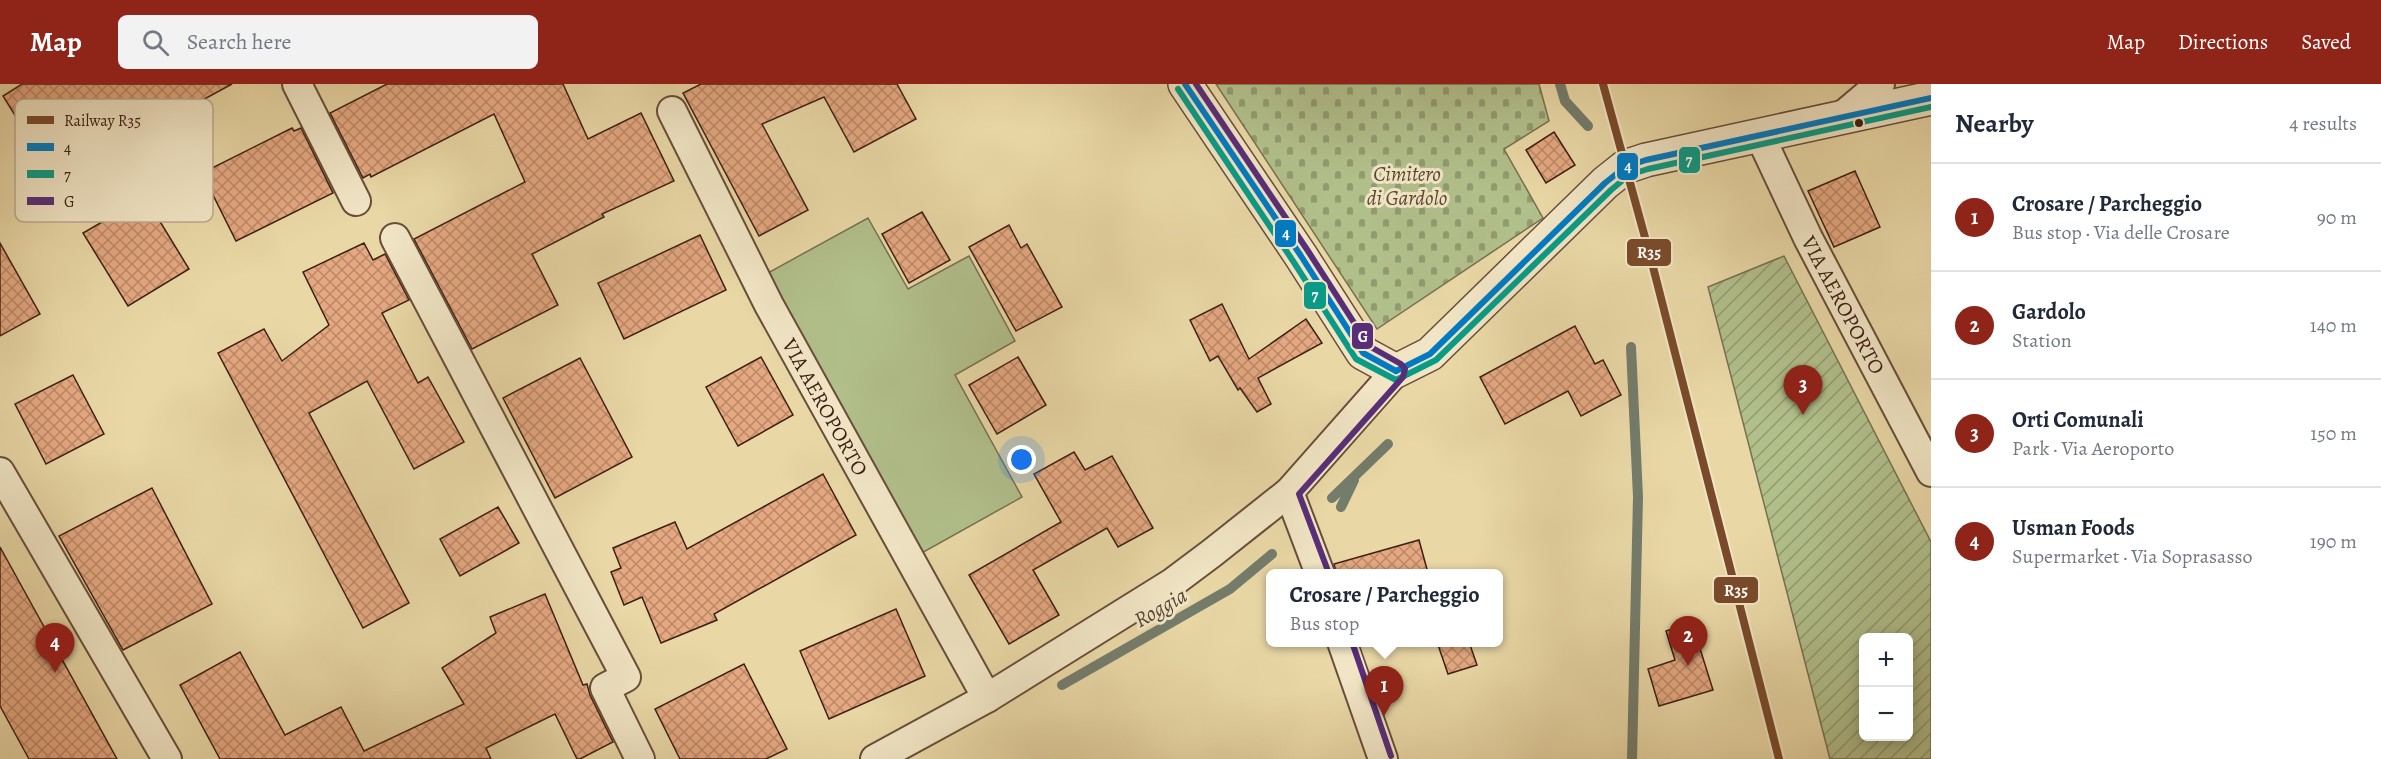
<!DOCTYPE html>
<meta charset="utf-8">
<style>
body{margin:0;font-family:Alegreya,serif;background:#f2f2f3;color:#1f2937}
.controls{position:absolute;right:18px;bottom:18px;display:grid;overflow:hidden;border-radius:9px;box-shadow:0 3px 15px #0003}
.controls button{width:54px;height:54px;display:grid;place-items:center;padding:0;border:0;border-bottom:2px solid #e0e1e3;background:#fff;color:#1f2937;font:30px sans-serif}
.you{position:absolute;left:1022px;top:376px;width:21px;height:21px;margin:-15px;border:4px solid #fff;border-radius:50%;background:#1a73e8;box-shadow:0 0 0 9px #1a73e833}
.badge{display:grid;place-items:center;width:39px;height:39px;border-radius:50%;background:#8f2418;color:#fff;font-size:20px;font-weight:700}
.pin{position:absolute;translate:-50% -50px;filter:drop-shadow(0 2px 3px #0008)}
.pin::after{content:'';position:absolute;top:32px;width:21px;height:18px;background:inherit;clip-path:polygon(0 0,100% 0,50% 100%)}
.popup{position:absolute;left:1266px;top:485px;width:237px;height:78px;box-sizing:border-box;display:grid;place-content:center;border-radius:9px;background:#fff;filter:drop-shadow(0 2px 4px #0005);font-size:20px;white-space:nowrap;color:#747a83}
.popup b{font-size:22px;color:#1f2937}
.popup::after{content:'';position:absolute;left:50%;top:100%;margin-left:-12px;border:12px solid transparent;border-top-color:#fff}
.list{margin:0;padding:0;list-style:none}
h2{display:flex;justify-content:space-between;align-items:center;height:78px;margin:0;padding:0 24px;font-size:26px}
h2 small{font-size:20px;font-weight:400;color:#747a83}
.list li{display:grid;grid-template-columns:39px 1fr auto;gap:18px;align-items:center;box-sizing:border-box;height:108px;padding:0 24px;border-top:2px solid #e0e1e3}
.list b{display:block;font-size:22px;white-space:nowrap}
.list p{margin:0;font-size:20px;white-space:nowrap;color:#747a83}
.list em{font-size:20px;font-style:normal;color:#747a83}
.icon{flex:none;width:33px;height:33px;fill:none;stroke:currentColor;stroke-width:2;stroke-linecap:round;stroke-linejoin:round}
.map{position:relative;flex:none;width:1931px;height:675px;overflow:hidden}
header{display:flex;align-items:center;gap:36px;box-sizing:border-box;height:84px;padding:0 30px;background:#8f2418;color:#fff}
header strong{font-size:28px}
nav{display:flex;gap:33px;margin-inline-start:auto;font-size:21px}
.search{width:420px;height:54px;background:#f2f2f3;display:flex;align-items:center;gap:15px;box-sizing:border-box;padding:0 21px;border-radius:9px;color:#747a83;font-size:22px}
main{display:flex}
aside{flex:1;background:#fff}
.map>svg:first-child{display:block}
</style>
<header>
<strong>Map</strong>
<div class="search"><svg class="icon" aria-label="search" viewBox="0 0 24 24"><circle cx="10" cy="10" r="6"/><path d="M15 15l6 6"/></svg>Search here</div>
<nav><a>Map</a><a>Directions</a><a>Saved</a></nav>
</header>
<main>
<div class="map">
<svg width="1931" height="675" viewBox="0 0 1931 675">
<defs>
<pattern id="cemetery-stones" width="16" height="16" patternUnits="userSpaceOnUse" patternTransform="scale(1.5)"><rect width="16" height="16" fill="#b1bf8b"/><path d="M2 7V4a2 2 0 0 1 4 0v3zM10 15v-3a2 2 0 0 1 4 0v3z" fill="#919b70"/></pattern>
<pattern id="garden-furrows" width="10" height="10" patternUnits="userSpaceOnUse" patternTransform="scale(1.5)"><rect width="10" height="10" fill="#b1bf8b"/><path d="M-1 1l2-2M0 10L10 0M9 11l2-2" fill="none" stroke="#919b70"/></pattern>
<pattern id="building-cross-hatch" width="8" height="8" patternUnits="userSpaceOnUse" patternTransform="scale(1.5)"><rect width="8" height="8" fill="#e5a880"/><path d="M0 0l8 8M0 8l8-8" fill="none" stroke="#bb8868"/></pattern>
</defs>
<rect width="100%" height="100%" fill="#e9d7a6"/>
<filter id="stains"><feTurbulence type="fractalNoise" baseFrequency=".00333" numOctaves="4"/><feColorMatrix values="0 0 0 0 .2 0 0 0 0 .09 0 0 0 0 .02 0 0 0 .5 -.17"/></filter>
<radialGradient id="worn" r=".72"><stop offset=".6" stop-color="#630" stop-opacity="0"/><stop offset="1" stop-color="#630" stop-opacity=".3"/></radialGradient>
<path fill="#b1bf8b" stroke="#777050" stroke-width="1.5" d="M 868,134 L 908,205 L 969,172 L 1015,257 L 955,291 L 1022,413 L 920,470 L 766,190 Z"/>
<path fill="url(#cemetery-stones)" stroke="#777050" stroke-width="1.5" d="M 1216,0 L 1539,0 L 1549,37 L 1504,65 L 1543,134 L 1377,245 Z"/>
<path fill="url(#garden-furrows)" stroke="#777050" stroke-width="1.5" fill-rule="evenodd" d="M 1784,172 L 1931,458 L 1931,675 L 1830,675 L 1708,203 ZM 1864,554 L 1908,554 L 1908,652 L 1864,652 Z"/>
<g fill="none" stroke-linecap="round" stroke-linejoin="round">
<g stroke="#747c6b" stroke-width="10">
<path d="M 1560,0 L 1565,17 L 1588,42"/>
<path d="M 1631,263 L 1638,413 L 1632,675"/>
<path d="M 1332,414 L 1388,360"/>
<path d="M 1341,423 L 1354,396"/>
<path d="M 1062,601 L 1230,505 L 1272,470"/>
</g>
</g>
<g fill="url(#building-cross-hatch)" stroke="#3d2015" stroke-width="1.5">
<path d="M 22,0 L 232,0 L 164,37 L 162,33 L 57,99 L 3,12 Z"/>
<path d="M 387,0 L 563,0 L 588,55 L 641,29 L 674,97 L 602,130 L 604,133 L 532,170 L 558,221 L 472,265 L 414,155 L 525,98 L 494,30 L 371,93 L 370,90 L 363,94 L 330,29 Z"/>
<path d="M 701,0 L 897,0 L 916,35 L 854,68 L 824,13 L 762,40 L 808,126 L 759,152 L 683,9 Z"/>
<path d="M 292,44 L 294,47 L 301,44 L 333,109 L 236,157 L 202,89 Z"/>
<path d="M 1554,48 L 1575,81 L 1546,99 L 1526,66 Z"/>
<path d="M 1855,87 L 1880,143 L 1834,163 L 1808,107 Z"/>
<path d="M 145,113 L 189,185 L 128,222 L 83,149 Z"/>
<path d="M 922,128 L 950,176 L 909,199 L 882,150 Z"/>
<path d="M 1009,141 L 1021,164 L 1027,160 L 1062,223 L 1016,247 L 969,163 Z"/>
<path d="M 700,151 L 726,206 L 624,255 L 598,199 Z"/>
<path d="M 0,159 L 40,230 L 0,252 Z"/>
<path d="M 364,159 L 373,176 L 385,170 L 409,216 L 382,229 L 418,299 L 428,293 L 464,358 L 414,385 L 367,297 L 309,329 L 409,519 L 363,544 L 218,269 L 264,245 L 282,277 L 329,241 L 303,188 Z"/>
<path d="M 1222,220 L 1249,275 L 1306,235 L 1322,259 L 1258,294 L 1271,320 L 1257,328 L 1240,304 L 1238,306 L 1218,272 L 1210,277 L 1190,236 Z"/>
<path d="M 1575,242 L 1595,280 L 1603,276 L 1621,311 L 1581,332 L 1568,307 L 1505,340 L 1480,293 Z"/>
<path d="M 761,273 L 793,331 L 738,362 L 706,303 Z"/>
<path d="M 1018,273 L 1046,321 L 997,350 L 969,301 Z"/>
<path d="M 580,274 L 632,373 L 555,414 L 503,314 Z"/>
<path d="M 73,291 L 104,350 L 46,380 L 15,320 Z"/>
<path d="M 1074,368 L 1085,386 L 1112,372 L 1153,444 L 1118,463 L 1107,444 L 1033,486 L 1059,531 L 1009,560 L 969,491 L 1061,438 L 1034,390 Z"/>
<path d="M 823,390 L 856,451 L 714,530 L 717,536 L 661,559 L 642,513 L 624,521 L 611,488 L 621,484 L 613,464 L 675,438 L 687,465 Z"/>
<path d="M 152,404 L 212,520 L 123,566 L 59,452 Z"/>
<path d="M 498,423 L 519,459 L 460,492 L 440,455 Z"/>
<path d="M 1419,456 L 1428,489 L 1336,489 L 1334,480 Z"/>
<path d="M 0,463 L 117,675 L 29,675 L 0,622 Z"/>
<path d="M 545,510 L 583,601 L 587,600 L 590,611 L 613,658 L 580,675 L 577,675 L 555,630 L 486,664 L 491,675 L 220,675 L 180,601 L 240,568 L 285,651 L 341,623 L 364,667 L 464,620 L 442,584 L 496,549 L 490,533 Z"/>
<path d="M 896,525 L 925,592 L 829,635 L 800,567 Z"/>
<path d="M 1692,539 L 1713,606 L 1659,622 L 1648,585 L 1675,576 L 1666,547 Z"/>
<path d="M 1437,558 L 1469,558 L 1477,581 L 1448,590 Z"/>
<path d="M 744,580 L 787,665 L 766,675 L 680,675 L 655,625 Z"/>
</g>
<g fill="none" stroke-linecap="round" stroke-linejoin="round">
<defs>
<g id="minor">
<path d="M 297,0 L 356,117"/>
<path d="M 672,27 L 769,221 L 987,614"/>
<path d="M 1841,33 L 1880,0"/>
<path d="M 1760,52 L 1808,154 L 1931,388"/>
<path d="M 395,154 L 626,593 L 605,604 L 640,675"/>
<path d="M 0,388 L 167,675"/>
<path d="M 1289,408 L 1320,490"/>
<path d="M 1342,558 L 1383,675"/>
<path d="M 875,675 L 987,614 L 1172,499 L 1212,469 L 1289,408 L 1396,287"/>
</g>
<path id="tertiary" d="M 1185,0 L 1301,172 L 1363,269 L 1396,287 L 1430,270 L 1605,99 L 1625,83 L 1646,76 L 1931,14"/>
</defs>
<use href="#minor" stroke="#684e39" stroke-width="32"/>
<use href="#tertiary" stroke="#684e39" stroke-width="36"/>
<use href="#minor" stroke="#f1e5c5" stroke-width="28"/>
<use href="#tertiary" stroke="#f1e5c5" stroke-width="33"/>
<defs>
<g id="bus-1">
<path d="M 1185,0 L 1301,172 L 1363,269 L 1396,287"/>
<path d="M 1396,287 L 1430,270 L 1605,99 L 1625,83 L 1646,76 L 1931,14"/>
</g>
<path id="bus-2" d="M 1178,5 L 1293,177 L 1356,275 L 1396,296 L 1436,276 L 1611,106 L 1629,91 L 1648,85 L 1931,23"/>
<g id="bus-3">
<path d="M 1196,0 L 1308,167 L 1369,262 L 1401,280 L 1405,285 L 1403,293 L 1299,410 L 1328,487"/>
<path d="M 1352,558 L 1391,672"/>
</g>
</defs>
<use href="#bus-1" stroke="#f1e5c5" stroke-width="10"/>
<use href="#bus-2" stroke="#f1e5c5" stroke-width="10"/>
<use href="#bus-3" stroke="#f1e5c5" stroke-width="10"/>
<use href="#bus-1" stroke="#007bc3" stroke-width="6"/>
<use href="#bus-2" stroke="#0a9b86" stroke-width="6"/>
<use href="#bus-3" stroke="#582e79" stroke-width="6"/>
<defs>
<path id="rail-1" d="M 1603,0 L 1652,179 L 1779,675"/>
</defs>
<use href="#rail-1" stroke="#f1e5c5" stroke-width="12"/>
<use href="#rail-1" stroke="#7a4b2a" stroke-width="8"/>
</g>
<circle fill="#3d2015" stroke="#f1e5c5" stroke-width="2" cx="1859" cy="39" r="5"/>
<g text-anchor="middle" stroke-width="6" stroke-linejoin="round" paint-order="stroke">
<g font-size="21" font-style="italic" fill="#5a4832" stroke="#f1e5c5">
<text x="1407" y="97">Cimitero<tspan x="1407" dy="24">di Gardolo</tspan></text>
</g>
<g font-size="21" fill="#3d2015" stroke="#f1e5c5">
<text transform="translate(1843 221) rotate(62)" y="7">VIA AEROPORTO</text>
<text transform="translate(825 323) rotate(61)" y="7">VIA AEROPORTO</text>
</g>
<g font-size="22" font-style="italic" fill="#544639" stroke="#f1e5c5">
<text transform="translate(1160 523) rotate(-30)" y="8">Roggia</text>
</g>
</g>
<rect x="15" y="15" width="198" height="123" rx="9" fill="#f1e5c5" stroke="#bbaa90" stroke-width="1.5"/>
<rect x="27" y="32" width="27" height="8" fill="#7a4b2a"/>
<rect x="27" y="59" width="27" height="8" fill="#007bc3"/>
<rect x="27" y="86" width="27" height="8" fill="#0a9b86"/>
<rect x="27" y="113" width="27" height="8" fill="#582e79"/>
<g font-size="16" fill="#3d2015">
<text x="64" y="42">Railway R35</text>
<text x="64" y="69">4</text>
<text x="64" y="96">7</text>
<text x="64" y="123">G</text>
</g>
<g stroke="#f1e5c5" stroke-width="2">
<rect x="1678" y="62" width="23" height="28" rx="6" fill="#0a9b86"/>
<rect x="1616" y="68" width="23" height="29" rx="6" fill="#007bc3"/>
<rect x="1274" y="135" width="23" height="29" rx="6" fill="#007bc3"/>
<rect x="1626" y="154" width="46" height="29" rx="6" fill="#7a4b2a"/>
<rect x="1303" y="197" width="24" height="29" rx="6" fill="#0a9b86"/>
<rect x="1351" y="238" width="23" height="28" rx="6" fill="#582e79"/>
<rect x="1713" y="492" width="46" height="28" rx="6" fill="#7a4b2a"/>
</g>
<g font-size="16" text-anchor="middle" font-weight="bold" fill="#fff">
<text x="1689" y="82">7</text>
<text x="1628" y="88">4</text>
<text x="1286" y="155">4</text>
<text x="1649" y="174">R35</text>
<text x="1315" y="217">7</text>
<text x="1363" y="258">G</text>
<text x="1736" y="512">R35</text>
</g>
<rect width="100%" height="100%" filter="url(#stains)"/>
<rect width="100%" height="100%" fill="url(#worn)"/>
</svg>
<div class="controls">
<button>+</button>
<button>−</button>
</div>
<div class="you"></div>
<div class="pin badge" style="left:1384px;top:632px">1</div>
<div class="popup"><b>Crosare / Parcheggio</b>Bus stop</div>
<div class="pin badge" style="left:1688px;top:582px">2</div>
<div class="pin badge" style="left:1803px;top:331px">3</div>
<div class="pin badge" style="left:55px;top:589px">4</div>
</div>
<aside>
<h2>Nearby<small>4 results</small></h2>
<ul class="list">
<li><span class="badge">1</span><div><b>Crosare / Parcheggio</b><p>Bus stop · Via delle Crosare</p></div><em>90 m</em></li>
<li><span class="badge">2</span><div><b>Gardolo</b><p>Station</p></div><em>140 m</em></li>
<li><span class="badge">3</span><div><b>Orti Comunali</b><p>Park · Via Aeroporto</p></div><em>150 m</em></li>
<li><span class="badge">4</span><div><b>Usman Foods</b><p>Supermarket · Via Soprasasso</p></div><em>190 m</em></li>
</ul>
</aside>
</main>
